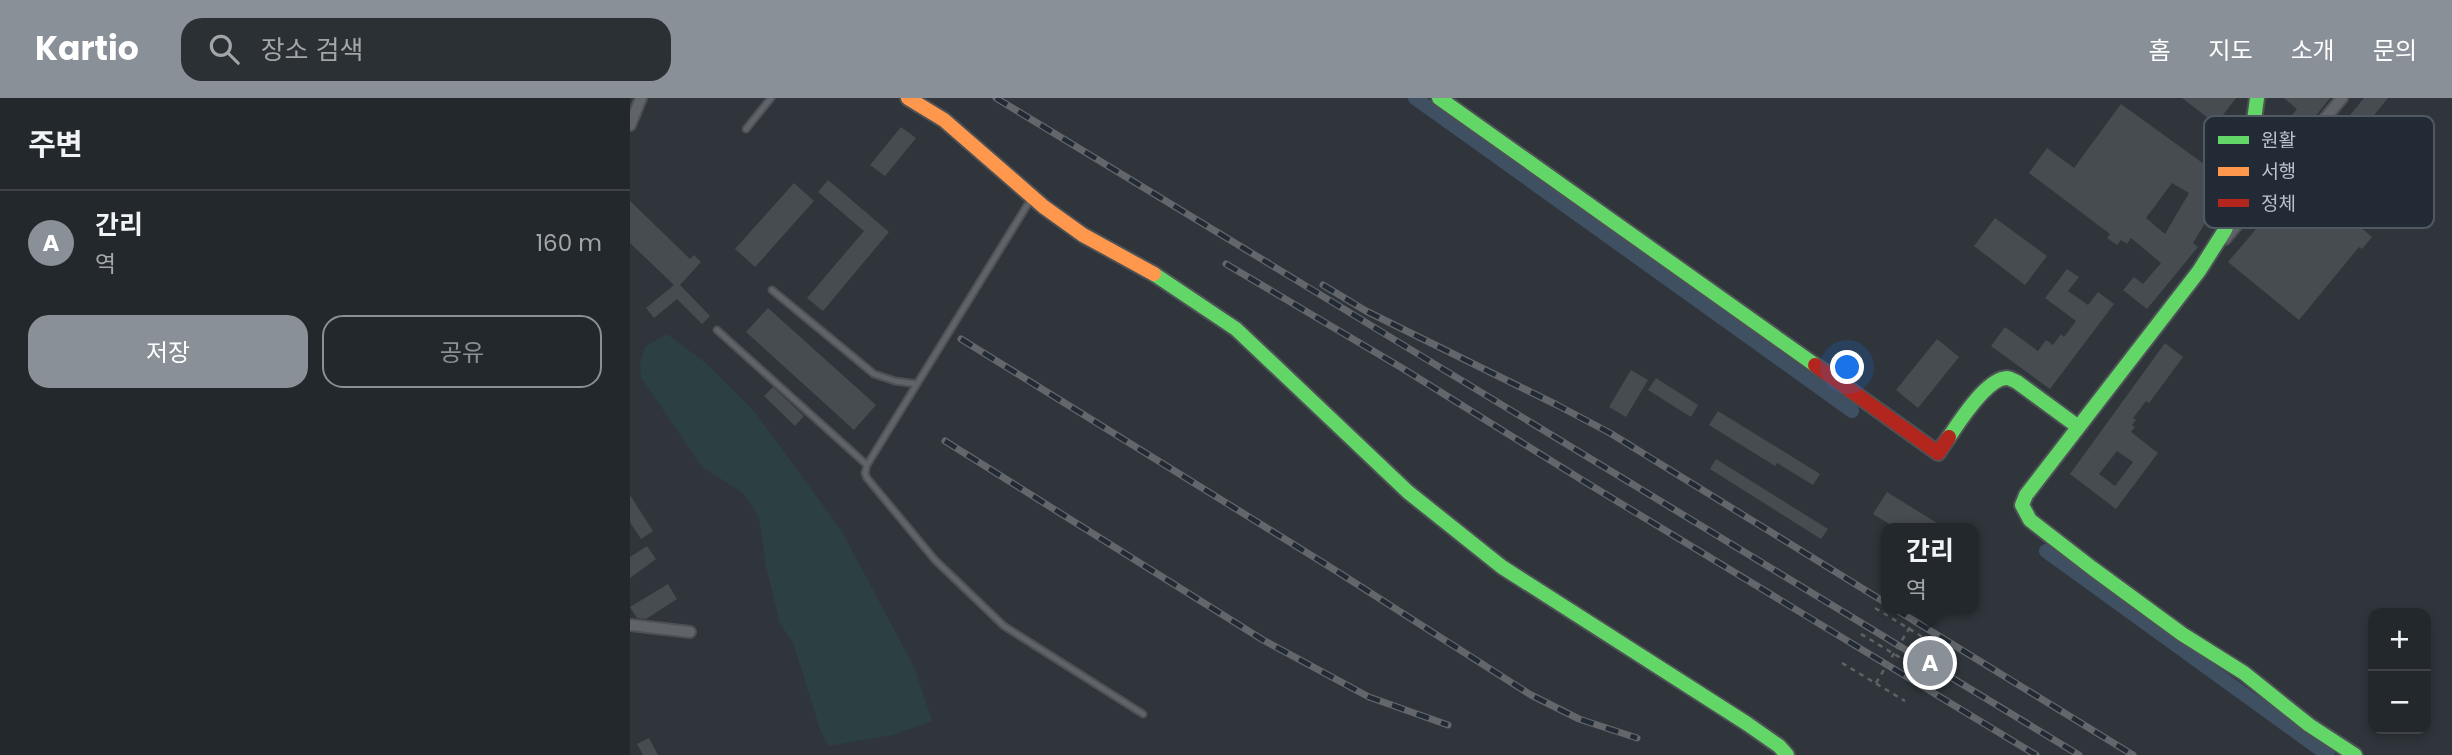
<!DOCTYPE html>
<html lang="ko">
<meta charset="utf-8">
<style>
body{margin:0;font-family:Poppins,"Noto Sans KR",sans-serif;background:#2b3034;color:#f1f3f6}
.controls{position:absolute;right:21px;bottom:21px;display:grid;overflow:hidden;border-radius:14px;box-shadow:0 4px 10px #0003}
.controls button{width:63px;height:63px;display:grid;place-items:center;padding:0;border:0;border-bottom:2px solid #404448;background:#23282c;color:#f1f3f6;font:35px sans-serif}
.you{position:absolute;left:1218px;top:270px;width:24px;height:24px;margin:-18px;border:5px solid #fff;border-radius:50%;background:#1a73e8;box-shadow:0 0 0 10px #1a73e833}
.badge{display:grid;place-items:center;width:46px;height:46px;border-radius:50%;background:#8a9098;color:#fff;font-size:23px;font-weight:700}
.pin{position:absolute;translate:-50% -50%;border:4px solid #fff;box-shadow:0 2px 7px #0006}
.popup{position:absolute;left:1251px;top:425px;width:98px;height:91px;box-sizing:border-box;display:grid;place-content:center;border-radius:14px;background:#23282c;filter:drop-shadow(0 2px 5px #0005);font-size:23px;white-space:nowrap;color:#a3a6a9}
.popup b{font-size:26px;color:#f1f3f6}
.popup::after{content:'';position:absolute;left:50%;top:100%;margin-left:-14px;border:14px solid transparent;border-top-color:#23282c}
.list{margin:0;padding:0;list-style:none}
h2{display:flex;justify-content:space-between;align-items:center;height:91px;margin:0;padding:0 28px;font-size:30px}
h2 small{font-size:23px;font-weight:400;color:#a3a6a9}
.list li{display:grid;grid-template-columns:46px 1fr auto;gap:21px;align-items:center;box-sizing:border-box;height:105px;padding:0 28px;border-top:2px solid #404448}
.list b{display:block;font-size:26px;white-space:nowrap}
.list p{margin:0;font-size:23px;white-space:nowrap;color:#a3a6a9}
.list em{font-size:23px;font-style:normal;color:#a3a6a9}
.actions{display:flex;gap:14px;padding:21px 28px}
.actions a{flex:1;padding:16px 0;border:2px solid #8a9098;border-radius:21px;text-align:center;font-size:24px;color:#8a9098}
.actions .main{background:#8a9098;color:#fff}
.icon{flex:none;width:38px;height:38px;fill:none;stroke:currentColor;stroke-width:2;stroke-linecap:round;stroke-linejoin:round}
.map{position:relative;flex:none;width:1822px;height:657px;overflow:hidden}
header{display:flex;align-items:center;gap:42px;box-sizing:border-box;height:98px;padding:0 35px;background:#8a9098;color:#fff}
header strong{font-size:33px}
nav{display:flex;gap:38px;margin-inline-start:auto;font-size:24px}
.search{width:490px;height:63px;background:#2b3034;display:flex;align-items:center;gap:18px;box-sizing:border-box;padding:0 24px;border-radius:21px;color:#a3a6a9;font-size:26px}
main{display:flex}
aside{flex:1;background:#23282c}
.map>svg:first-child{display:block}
</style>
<header>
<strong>Kartio</strong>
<div class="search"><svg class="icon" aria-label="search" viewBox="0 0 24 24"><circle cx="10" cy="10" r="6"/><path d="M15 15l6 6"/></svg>장소 검색</div>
<nav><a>홈</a><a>지도</a><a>소개</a><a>문의</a></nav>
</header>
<main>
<aside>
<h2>주변<small></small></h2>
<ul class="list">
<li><span class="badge">A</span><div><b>간리</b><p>역</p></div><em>160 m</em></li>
</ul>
<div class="actions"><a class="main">저장</a><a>공유</a></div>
</aside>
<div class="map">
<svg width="1822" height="657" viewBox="0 0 1822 657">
<rect width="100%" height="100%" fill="#2f353b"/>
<path fill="#2d4041" d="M 37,236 L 77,266 L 124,313 L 211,432 L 285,571 L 302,623 L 263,637 L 198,648 L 190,631 L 163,544 L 150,526 L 136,467 L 129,419 L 113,395 L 72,369 L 11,279 L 10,264 L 15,249 Z"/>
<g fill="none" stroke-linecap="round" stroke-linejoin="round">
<g stroke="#405063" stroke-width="14">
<path d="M 785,0 L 1222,313"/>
<path d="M 1416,453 L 1698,657"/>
</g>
</g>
<g fill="#474c51" fill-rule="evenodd">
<path d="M 1552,0 L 1606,0 L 1586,26 Z"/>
<path d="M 1654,0 L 1700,0 L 1655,56 L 1640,44 L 1667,11 Z"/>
<path d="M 1734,0 L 1758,0 L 1736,27 L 1765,51 L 1711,113 L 1742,139 L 1732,151 L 1729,149 L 1669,222 L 1598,164 L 1644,110 Z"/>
<path d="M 1491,6 L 1574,66 L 1576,61 L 1594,71 L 1580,97 L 1589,102 L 1563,145 L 1568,149 L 1517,211 L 1493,192 L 1504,179 L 1513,186 L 1531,165 L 1501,140 L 1497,146 L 1491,142 L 1487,147 L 1477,140 L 1480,136 L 1399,75 L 1417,50 L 1444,70 ZM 1542,85 L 1559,95 L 1535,136 L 1516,120 Z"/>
<path d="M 271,29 L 286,40 L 255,78 L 240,67 Z"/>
<path d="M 198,82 L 259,134 L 193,213 L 177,200 L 234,133 L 188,94 Z"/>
<path d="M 164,85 L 184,103 L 125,169 L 105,151 Z"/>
<path d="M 0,103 L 60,161 L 64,157 L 71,164 L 50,187 L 80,218 L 72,226 L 47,201 L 24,220 L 16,210 L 44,187 L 0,145 Z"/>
<path d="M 1365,120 L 1417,158 L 1395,187 L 1344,148 Z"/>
<path d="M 1437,171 L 1449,179 L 1438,193 L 1458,207 L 1468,194 L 1484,206 L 1420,291 L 1361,248 L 1375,229 L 1408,253 L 1416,242 L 1423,247 L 1431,236 L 1434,239 L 1446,223 L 1415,200 Z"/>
<path d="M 138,210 L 246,307 L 224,332 L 116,234 Z"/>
<path d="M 1307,241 L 1329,259 L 1288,310 L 1266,292 Z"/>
<path d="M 1535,245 L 1553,259 L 1519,305 L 1516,303 L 1503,320 L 1506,322 L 1502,327 L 1505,329 L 1501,334 L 1528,355 L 1486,411 L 1440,376 ZM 1487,353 L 1503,364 L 1485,388 L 1469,376 Z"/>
<path d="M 1001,272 L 1018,282 L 996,319 L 979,309 Z"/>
<path d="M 1026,280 L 1068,307 L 1061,319 L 1018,292 Z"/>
<path d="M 143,289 L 174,318 L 165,328 L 134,298 Z"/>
<path d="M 1088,313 L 1190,376 L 1183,387 L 1147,365 L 1145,368 L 1079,327 Z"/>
<path d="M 1086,361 L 1198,431 L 1191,441 L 1080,371 Z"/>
<path d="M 1257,394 L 1315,430 L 1266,430 L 1243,416 Z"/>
<path d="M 0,397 L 23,433 L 11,441 L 0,424 Z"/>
<path d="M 17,448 L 26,461 L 0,480 L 0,459 Z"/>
<path d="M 38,486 L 47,501 L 16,521 L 7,520 L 0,509 Z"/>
<path d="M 19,640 L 28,657 L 13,657 L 7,646 Z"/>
</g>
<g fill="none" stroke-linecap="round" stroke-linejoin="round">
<defs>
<g id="lane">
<path d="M 116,31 L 141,0"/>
<path d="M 401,101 L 237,367 L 235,375 L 237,380 L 305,462 L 374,528 L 513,616"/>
<path d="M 142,192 L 244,276 L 265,283 L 287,286"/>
<path d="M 87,232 L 237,367"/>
</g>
<g id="street">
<path d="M 0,27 L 11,0"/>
<path d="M 1595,141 L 1712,0"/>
<path d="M 0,527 L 60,534"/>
</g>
<g id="fast">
<path d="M 809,0 L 1185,267"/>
<path d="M 1627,0 L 1621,45 L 1609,97 L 1595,132 L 1569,173 L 1396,397 L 1392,407 L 1400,422 L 1462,470 L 1552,536 L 1614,575 L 1679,627 L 1725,657"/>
<path d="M 524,176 L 606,231 L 778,394 L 872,469 L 1116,625 L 1149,648 L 1157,657"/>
<path d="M 1319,339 C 1329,324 1357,280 1377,280 C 1380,280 1384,283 1387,284 L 1447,328"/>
</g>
<path id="slow" d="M 278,0 L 314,22 L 414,109 L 453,137 L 524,176"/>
<path id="jam" d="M 1185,267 L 1308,355 L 1319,339"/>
</defs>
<use href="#lane" stroke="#4d5155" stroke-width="9"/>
<use href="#street" stroke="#4d5155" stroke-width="14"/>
<use href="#fast" stroke="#4d5155" stroke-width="18"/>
<use href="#slow" stroke="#4d5155" stroke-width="18"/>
<use href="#jam" stroke="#4d5155" stroke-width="18"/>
<g stroke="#5d6266" stroke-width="2.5" stroke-dasharray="5 5" stroke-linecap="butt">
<path d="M 1245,510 L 1309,549"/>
<path d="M 1231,536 L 1294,574"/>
<path d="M 1212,565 L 1275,603"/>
</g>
<use href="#lane" stroke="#606368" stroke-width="5"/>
<use href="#street" stroke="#606368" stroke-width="10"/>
<use href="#fast" stroke="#63d668" stroke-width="14"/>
<use href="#slow" stroke="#ff974d" stroke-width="14"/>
<use href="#jam" stroke="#b3261e" stroke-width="14"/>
<defs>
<g id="rail">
<path d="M 366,0 L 1449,657"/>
<path d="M 596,166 L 772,270 L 952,382 L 1406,657"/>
<path d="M 693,187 L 736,213 L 927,307 L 980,335 L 1256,505"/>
<path d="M 331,241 L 700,469 L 901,597 L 949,621 L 1007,640"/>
<path d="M 315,343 L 633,542 L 739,599 L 818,627"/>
<path d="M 1265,511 L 1503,657"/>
</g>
</defs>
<use href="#rail" stroke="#63676c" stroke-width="7"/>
<use href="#rail" stroke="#222b35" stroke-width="4.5" stroke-dasharray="13" stroke-linecap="butt"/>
<path stroke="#5d6266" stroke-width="2.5" stroke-dasharray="5 5" stroke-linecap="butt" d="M 1246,585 L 1291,511"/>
</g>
<rect x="1574" y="18" width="230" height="112" rx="10" fill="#222b35" stroke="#505862" stroke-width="2"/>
<rect x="1588" y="38" width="31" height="8" fill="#63d668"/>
<rect x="1588" y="69" width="31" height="9" fill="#ff974d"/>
<rect x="1588" y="101" width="31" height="8" fill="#b3261e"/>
<g font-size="19" fill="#bbc1ca">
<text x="1631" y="49">원활</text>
<text x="1631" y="80">서행</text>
<text x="1631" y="112">정체</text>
</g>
</svg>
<div class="controls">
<button>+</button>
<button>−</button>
</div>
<div class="you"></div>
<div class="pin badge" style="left:1300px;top:565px">A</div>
<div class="popup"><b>간리</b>역</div>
</div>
</main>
